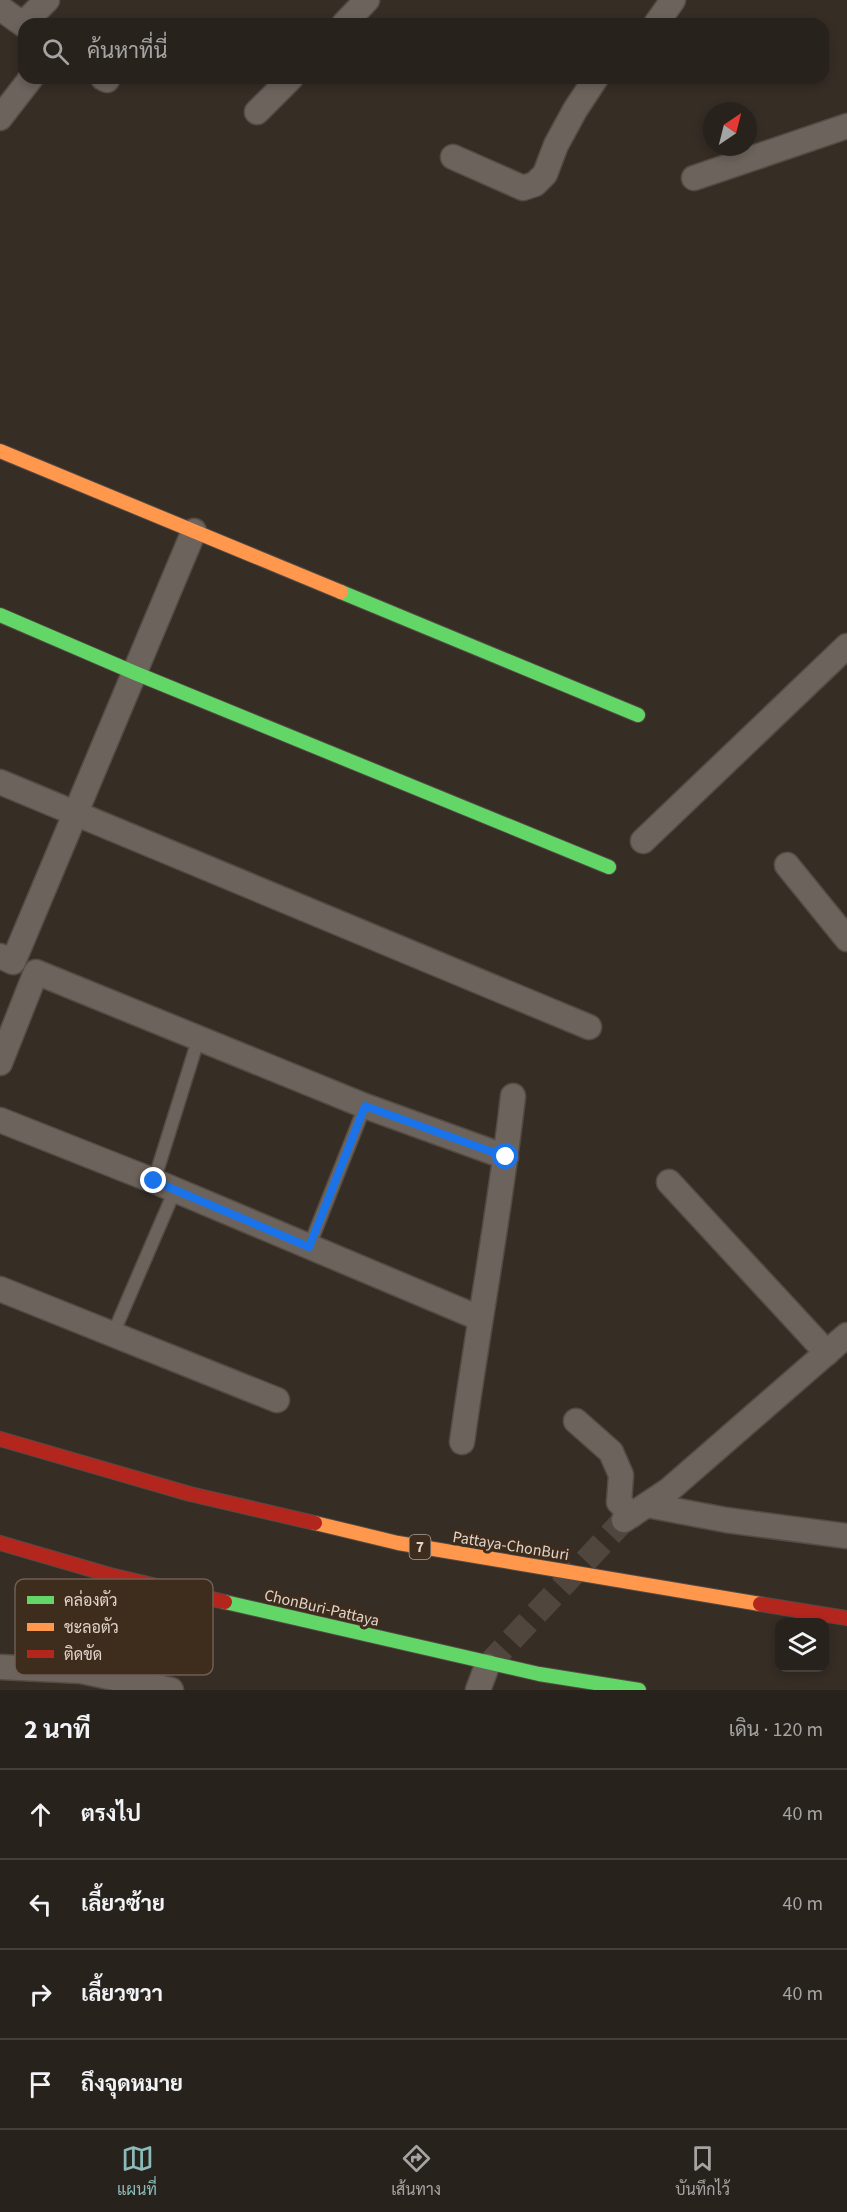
<!DOCTYPE html>
<html lang="th">
<meta charset="utf-8">
<style>
body{margin:0;font-family:"Source Sans 3",Sarabun,sans-serif;background:#342f29;color:#f1f3f6}
.controls{position:absolute;right:18px;bottom:18px;display:grid;overflow:hidden;border-radius:12px;box-shadow:0 3px 9px #0003}
.controls button{width:54px;height:54px;display:grid;place-items:center;padding:0;border:0;border-bottom:2px solid #443f3b;background:#28221c;color:#f1f3f6;font:30px sans-serif}
.compass{position:absolute;left:703px;top:102px;width:54px;height:54px;border-radius:50%;background:#28221c;box-shadow:0 3px 9px #0003;rotate:35deg}
.stop{position:absolute;width:18px;height:18px;margin:-14px;border:4px solid #1a73e8;border-radius:50%;background:#fff}
.stop.end{background:#1a73e8;border-color:#fff;box-shadow:0 2px 6px #0008}
.list{margin:0;padding:0;list-style:none}
h2{display:flex;justify-content:space-between;align-items:center;height:78px;margin:0;padding:0 24px;font-size:26px}
h2 small{font-size:20px;font-weight:400;color:#a5a4a3}
.list li{display:grid;grid-template-columns:39px 1fr auto;gap:18px;align-items:center;box-sizing:border-box;height:90px;padding:0 24px;border-top:2px solid #443f3b}
.list b{display:block;font-size:22px;white-space:nowrap}
.list em{font-size:20px;font-style:normal;color:#a5a4a3}
.icon{flex:none;width:33px;height:33px;fill:none;stroke:currentColor;stroke-width:2;stroke-linecap:round;stroke-linejoin:round}
.map{position:relative;flex:none;width:847px;height:1690px;overflow:hidden}
.search{position:absolute;background:#28221c;box-shadow:0 3px 9px #0003;left:18px;right:18px;top:18px;height:66px;display:flex;align-items:center;gap:15px;box-sizing:border-box;padding:0 21px;border-radius:18px;color:#a5a4a3;font-size:22px}
.sheet{height:438px;background:#28221c}
nav{display:flex;justify-content:space-around;align-items:center;box-sizing:border-box;height:84px;border-top:2px solid #443f3b;background:#28221c;font-size:16px;color:#a5a4a3}
nav a{display:grid;justify-items:center;gap:3px}
nav .on{color:#8bbbb9}
.map>svg:first-child{display:block}
</style>
<div class="map">
<svg width="847" height="1690" viewBox="0 0 847 1690">
<rect width="100%" height="100%" fill="#362d25"/>
<g fill="none" stroke-linecap="round" stroke-linejoin="round">
<path stroke="#50463e" stroke-width="24" stroke-dasharray="24 12" stroke-linecap="butt" d="M 487,1666 L 624,1520"/>
<defs>
<g id="lane">
<path d="M 154,1181 L 199,1037"/>
<path d="M 309,1247 L 365,1106"/>
<path d="M 113,1334 L 175,1190"/>
</g>
<g id="street">
<path d="M 0,8 L 24,25"/>
<path d="M 23,24 L 47,0"/>
<path d="M 344,24 L 367,0"/>
<path d="M 656,24 L 673,0"/>
<path d="M 103,78 L 107,80"/>
<path d="M 257,112 L 291,78"/>
<path d="M 0,118 L 31,78"/>
<path d="M 453,157 L 523,188 L 535,184 L 545,174 L 556,145 L 575,110 L 596,78"/>
<path d="M 694,178 L 847,126"/>
<path d="M 0,782 L 589,1027"/>
<path d="M 643,841 L 847,646"/>
<path d="M 787,865 L 847,939"/>
<path d="M 0,956 L 13,962 L 194,531"/>
<path d="M 0,1063 L 36,972 L 365,1106 L 506,1157"/>
<path d="M 0,1120 L 154,1181 L 479,1318"/>
<path d="M 669,1182 L 827,1353"/>
<path d="M 0,1289 L 277,1400"/>
<path d="M 576,1421 L 611,1452 L 621,1475 L 619,1502 L 632,1515"/>
<path d="M 462,1442 C 478,1326 500,1212 513,1096"/>
<path d="M 647,1505 L 726,1520 L 847,1536"/>
<path d="M 624,1520 L 669,1490 L 847,1335"/>
<path d="M 0,1667 L 81,1671 L 171,1690"/>
<path d="M 478,1690 L 487,1666"/>
</g>
<g id="fast">
<path d="M 341,592 L 638,715"/>
<path d="M 0,615 L 135,673 L 609,867"/>
<path d="M 225,1602 L 539,1674 L 639,1690"/>
</g>
<g id="slow">
<path d="M 0,451 L 341,592"/>
<path d="M 315,1523 L 398,1543 L 760,1604"/>
</g>
<g id="jam">
<path d="M 0,1439 L 190,1494 L 315,1523"/>
<path d="M 0,1543 L 110,1575 L 225,1602"/>
<path d="M 760,1604 L 847,1618"/>
</g>
</defs>
<use href="#lane" stroke="#534b44" stroke-width="15"/>
<use href="#street" stroke="#534b44" stroke-width="27"/>
<use href="#fast" stroke="#534b44" stroke-width="16"/>
<use href="#slow" stroke="#534b44" stroke-width="16"/>
<use href="#jam" stroke="#534b44" stroke-width="16"/>
<use href="#lane" stroke="#6c635c" stroke-width="12"/>
<use href="#street" stroke="#6c635c" stroke-width="24"/>
<use href="#fast" stroke="#63d668" stroke-width="14"/>
<use href="#slow" stroke="#ff974d" stroke-width="14"/>
<use href="#jam" stroke="#b3261e" stroke-width="14"/>
</g>
<g fill="none" stroke-linecap="round" stroke-linejoin="round">
<path stroke="#1a73e8" stroke-width="8" d="M 154,1181 L 309,1247 L 365,1106 L 506,1157"/>
</g>
<g text-anchor="middle" stroke-width="6" stroke-linejoin="round" paint-order="stroke">
<rect fill="#3e2c1d" stroke="#afa297" stroke-width="1.5" x="409.5" y="1535" width="21" height="24" rx="4.5"/>
<g font-size="15" font-weight="bold" fill="#e0d4cb">
<text x="420" y="1552">7</text>
</g>
<g font-size="16" fill="#e0d4cb" stroke="#3e2c1d">
<text transform="translate(511 1545) rotate(9)" y="6">Pattaya-ChonBuri</text>
<text transform="translate(322 1607) rotate(13)" y="6">ChonBuri-Pattaya</text>
</g>
</g>
<rect x="15" y="1579" width="198" height="96" rx="9" fill="#3e2c1d" stroke="#6f5e51" stroke-width="1.5"/>
<rect x="27" y="1596" width="27" height="8" fill="#63d668"/>
<rect x="27" y="1623" width="27" height="8" fill="#ff974d"/>
<rect x="27" y="1650" width="27" height="8" fill="#b3261e"/>
<g font-size="16" fill="#e0d4cb">
<text x="64" y="1606">คล่องตัว</text>
<text x="64" y="1633">ชะลอตัว</text>
<text x="64" y="1660">ติดขัด</text>
</g>
</svg>
<div class="controls">
<button><svg class="icon" aria-label="layers" viewBox="0 0 24 24"><path d="M12 4l9 5-9 5-9-5zM3 14l9 5 9-5"/></svg></button>
</div>
<svg class="compass" viewBox="-18 -18 36 36"><path d="M0-13l5 13h-10z" fill="#e53935"/><path d="M0 13l5-13h-10z" fill="#a5a4a3"/></svg>
<div class="stop" style="left:506px;top:1157px"></div>
<div class="stop end" style="left:154px;top:1181px"></div>
<div class="search"><svg class="icon" aria-label="search" viewBox="0 0 24 24"><circle cx="10" cy="10" r="6"/><path d="M15 15l6 6"/></svg>ค้นหาที่นี่</div>
</div>
<section class="sheet">
<h2>2 นาที<small>เดิน · 120 m</small></h2>
<ul class="list">
<li><svg class="icon" aria-label="ahead" viewBox="0 0 24 24"><path d="M12 20V5M6 11l6-6 6 6"/></svg><div><b>ตรงไป</b></div><em>40 m</em></li>
<li><svg class="icon" aria-label="left" viewBox="0 0 24 24"><path d="M17 20v-9H6M10 6l-5 5 5 5"/></svg><div><b>เลี้ยวซ้าย</b></div><em>40 m</em></li>
<li><svg class="icon" aria-label="right" viewBox="0 0 24 24"><path d="M7 20v-9h11M14 6l5 5-5 5"/></svg><div><b>เลี้ยวขวา</b></div><em>40 m</em></li>
<li><svg class="icon" aria-label="arrive" viewBox="0 0 24 24"><path d="M6 21V4h12l-3 4 3 4H6"/></svg><div><b>ถึงจุดหมาย</b></div></li>
</ul>
</section>
<nav>
<a class="on"><svg class="icon" aria-label="map" viewBox="0 0 24 24"><path d="M3 6l6-2 6 2 6-2v14l-6 2-6-2-6 2zM9 4v14M15 6v14"/></svg>แผนที่</a>
<a><svg class="icon" aria-label="directions" viewBox="0 0 24 24"><path d="M12 3l9 9-9 9-9-9zM9 14v-3h6M13 9l2 2-2 2"/></svg>เส้นทาง</a>
<a><svg class="icon" aria-label="saved" viewBox="0 0 24 24"><path d="M7 4h10v16l-5-4-5 4z"/></svg>บันทึกไว้</a>
</nav>
